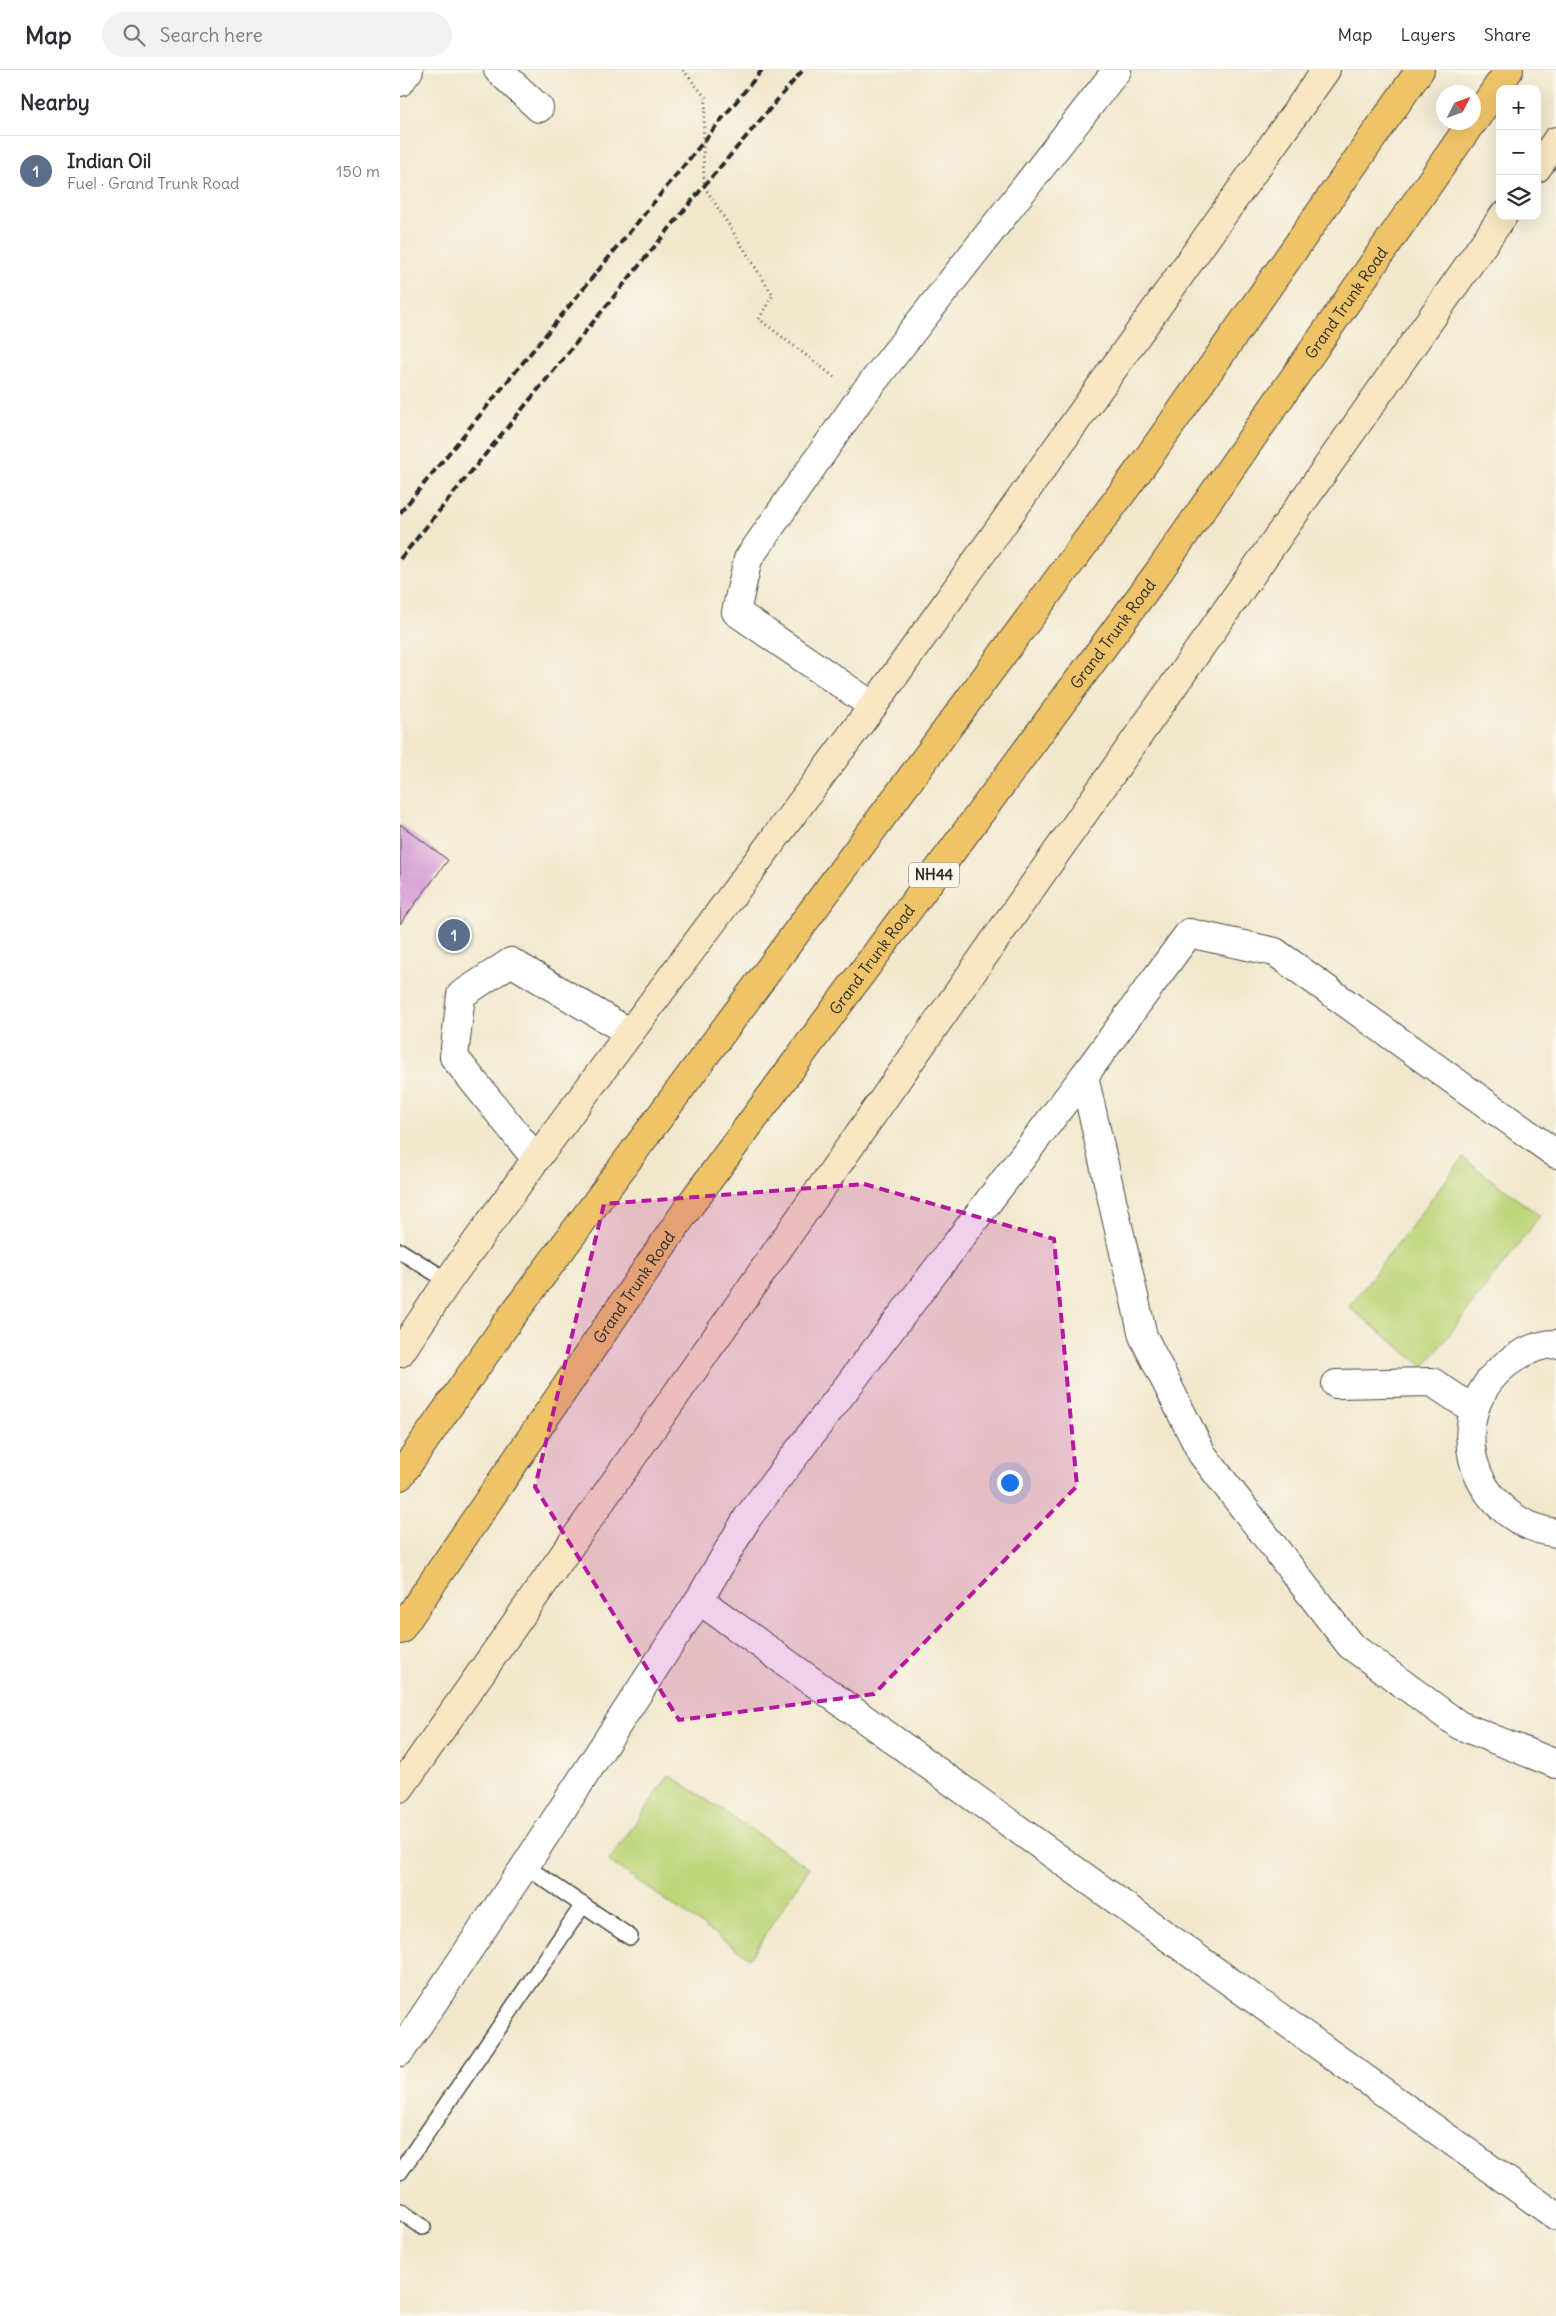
<!DOCTYPE html>
<meta charset="utf-8">
<style>
body{margin:0;font-family:Delius,sans-serif;background:#f2f2f3;color:#2b2b33}
.controls{position:absolute;right:15px;top:15px;display:grid;overflow:hidden;border-radius:10px;box-shadow:0 5px 20px #0002}
.controls button{width:45px;height:45px;display:grid;place-items:center;padding:0;border:0;border-bottom:1px solid #e1e1e2;background:#fff;color:#2b2b33;font:25px sans-serif}
.compass{position:absolute;left:1036px;top:15px;width:45px;height:45px;border-radius:50%;background:#fff;box-shadow:0 5px 20px #0002;rotate:48deg}
.you{position:absolute;left:609px;top:1412px;width:18px;height:18px;margin:-12px;border:4px solid #fff;border-radius:50%;background:#1a73e8;box-shadow:0 0 0 8px #1a73e833}
.badge{display:grid;place-items:center;width:32px;height:32px;border-radius:50%;background:#7c3aed;color:#fff;font-size:16px;font-weight:700}
.pin{position:absolute;translate:-50% -50%;border:2px solid #fff;box-shadow:0 1px 5px #0006}
.list{margin:0;padding:0;list-style:none}
h2{display:flex;justify-content:space-between;align-items:center;height:65px;margin:0;padding:0 20px;font-size:21px}
h2 small{font-size:16px;font-weight:400;color:#7c7c81}
.list li{display:grid;grid-template-columns:32px 1fr auto;gap:15px;align-items:center;box-sizing:border-box;height:70px;padding:0 20px;border-top:1px solid #e1e1e2}
.list b{display:block;font-size:19px;white-space:nowrap}
.list p{margin:0;font-size:16px;white-space:nowrap;color:#7c7c81}
.list em{font-size:16px;font-style:normal;color:#7c7c81}
.icon{flex:none;width:28px;height:28px;fill:none;stroke:currentColor;stroke-width:2;stroke-linecap:round;stroke-linejoin:round}
.map{position:relative;flex:none;width:1156px;height:2246px;overflow:hidden}
header{display:flex;align-items:center;gap:30px;box-sizing:border-box;height:70px;padding:0 25px;background:#fff;border-bottom:1px solid #e1e1e2}
header strong{font-size:24px}
nav{display:flex;gap:28px;margin-inline-start:auto;font-size:18px}
.search{width:350px;height:45px;background:#f2f2f3;display:flex;align-items:center;gap:12px;box-sizing:border-box;padding:0 18px;border-radius:28px;color:#7c7c81;font-size:19px}
main{display:flex}
aside{flex:1;background:#fff}
.map>svg:first-child{display:block}
</style>
<header>
<strong>Map</strong>
<div class="search"><svg class="icon" aria-label="search" viewBox="0 0 24 24"><circle cx="10" cy="10" r="6"/><path d="M15 15l6 6"/></svg>Search here</div>
<nav><a>Map</a><a>Layers</a><a>Share</a></nav>
</header>
<main>
<aside>
<h2>Nearby<small></small></h2>
<ul class="list">
<li><span class="badge" style="background:#5c6f8a">1</span><div><b>Indian Oil</b><p>Fuel · Grand Trunk Road</p></div><em>150 m</em></li>
</ul>
</aside>
<div class="map">
<svg width="1156" height="2246" viewBox="0 0 1156 2246">
<rect width="100%" height="100%" fill="#fbf7ec"/>
<filter id="ink" filterUnits="userSpaceOnUse"><feTurbulence type="fractalNoise" baseFrequency=".02" numOctaves="2"/><feDisplacementMap in="SourceGraphic" scale="10" xChannelSelector="R" yChannelSelector="G"/><feConvolveMatrix kernelMatrix="1 2 1 2 8 2 1 2 1" color-interpolation-filters="sRGB"/></filter>
<filter id="wash" filterUnits="userSpaceOnUse"><feTurbulence type="fractalNoise" baseFrequency=".0096" numOctaves="4" result="noise"/><feDisplacementMap in="SourceGraphic" scale="20" xChannelSelector="R" yChannelSelector="G"/><feGaussianBlur stdDeviation="1.12" result="paint"/><feColorMatrix in="noise" values="0 0 0 0 0 0 0 0 0 0 0 0 0 0 0 0 0 1.4 0 .05"/><feComposite in="paint" operator="in"/></filter>
<g filter="url(#wash)">
<rect width="100%" height="100%" fill="#f1e7cc"/>
<g fill="#bed67a" stroke="#748052">
<path d="M 1063,1088 L 1140,1146 L 1024,1297 L 949,1237 Z"/>
<path d="M 269,1705 L 409,1798 L 350,1888 L 209,1791 Z"/>
</g>
<g id="blocks">
<path fill="#d295d3" d="M 0,754 L 48,790 L 0,854 Z"/>
</g>
</g>
<g filter="url(#ink)">
<use href="#blocks" fill-opacity="0" stroke="#494743" stroke-width="1"/>
<g fill="none" stroke-linecap="round" stroke-linejoin="round">
<defs>
<g id="lane">
<path d="M 0,1181 L 48,1211"/>
<path d="M 125,1796 L 230,1867"/>
<path d="M 0,2102 L 183,1835"/>
<path d="M 0,2141 L 23,2157"/>
</g>
<g id="street">
<path d="M 98,0 L 139,38"/>
<path d="M 0,12 L 9,0"/>
<path d="M 473,636 L 336,542 L 348,489 L 461,327 L 717,0"/>
<path d="M 1156,1084 L 875,882 L 789,863 L 684,1006 L 743,1266 L 802,1384 L 950,1575 L 1059,1655 L 1156,1694"/>
<path d="M 136,1089 L 54,987 L 61,925 L 111,892 L 230,963"/>
<path d="M 1156,1274 C 1141,1274 1125,1281 1113,1289 C 1038,1340 1068,1450 1156,1463"/>
<path d="M 936,1314 L 1032,1312 L 1074,1340"/>
<path d="M 299,1530 L 348,1447 L 684,1006"/>
<path d="M 0,1982 L 125,1796 L 299,1530 L 1156,2146"/>
</g>
<g id="secondary">
<path d="M 1137,98 L 1156,71"/>
<path d="M 0,1283 L 48,1211 L 136,1089 L 473,636 L 926,0"/>
<path d="M 0,1718 L 1103,146"/>
</g>
<g id="highway">
<path d="M 1074,51 L 1109,0"/>
<path d="M 0,1406 L 109,1250 L 745,392 L 1020,0"/>
<path id="s1" d="M 0,1560 L 290,1135 L 760,500 L 1072,52"/>
</g>
</defs>
<use href="#lane" stroke="#494743" stroke-width="18"/>
<use href="#street" stroke="#494743" stroke-width="30"/>
<use href="#secondary" stroke="#494743" stroke-width="30"/>
<use href="#highway" stroke="#494743" stroke-width="30"/>
<path stroke="#494743" stroke-width="3" stroke-dasharray="1 4" stroke-linecap="butt" d="M 283,0 L 306,28 L 303,70 L 304,116 L 373,225 L 359,249 L 437,309"/>
<use href="#lane" stroke="#fff" stroke-width="15"/>
<use href="#street" stroke="#fff" stroke-width="28"/>
<use href="#secondary" stroke="#f9e7c3" stroke-width="28"/>
<use href="#highway" stroke="#efc469" stroke-width="28"/>
<g stroke="#2b2b2b" stroke-width="4" stroke-dasharray="8 4" stroke-linecap="butt">
<path d="M 0,443 L 362,0"/>
<path d="M 0,489 L 304,116 L 403,0"/>
</g>
</g>
</g>
<path fill="#b5179e" fill-opacity="0.2" stroke="#b5179e" stroke-width="4" stroke-dasharray="10 6" stroke-linejoin="round" d="M 464,1114 L 654,1169 L 677,1416 L 474,1624 L 279,1650 L 135,1417 L 204,1134 Z"/>
<g text-anchor="middle" stroke-width="4.5" stroke-linejoin="round" paint-order="stroke">
<rect fill="#fbf7ec" stroke="#696865" stroke-width="1" x="509" y="792.5" width="50" height="25" rx="4"/>
<g font-size="15" font-weight="bold" fill="#2b2b2b">
<text x="534" y="810">NH44</text>
</g>
<g font-size="16" fill="#2b2b2b" stroke="#fbf7ec">
<text dy="6" stroke="none"><textPath href="#s1" startOffset="1630">Grand Trunk Road</textPath></text>
<text dy="6" stroke="none"><textPath href="#s1" startOffset="1225">Grand Trunk Road</textPath></text>
<text dy="6" stroke="none"><textPath href="#s1" startOffset="820">Grand Trunk Road</textPath></text>
<text dy="6" stroke="none"><textPath href="#s1" startOffset="415">Grand Trunk Road</textPath></text>
</g>
</g>
</svg>
<div class="controls">
<button>+</button>
<button>−</button>
<button><svg class="icon" aria-label="layers" viewBox="0 0 24 24"><path d="M12 4l9 5-9 5-9-5zM3 14l9 5 9-5"/></svg></button>
</div>
<svg class="compass" viewBox="-18 -18 36 36"><path d="M0-13l5 13h-10z" fill="#e53935"/><path d="M0 13l5-13h-10z" fill="#7c7c81"/></svg>
<div class="you"></div>
<div class="pin badge" style="left:54px;top:865px;background:#5c6f8a">1</div>
</div>
</main>
